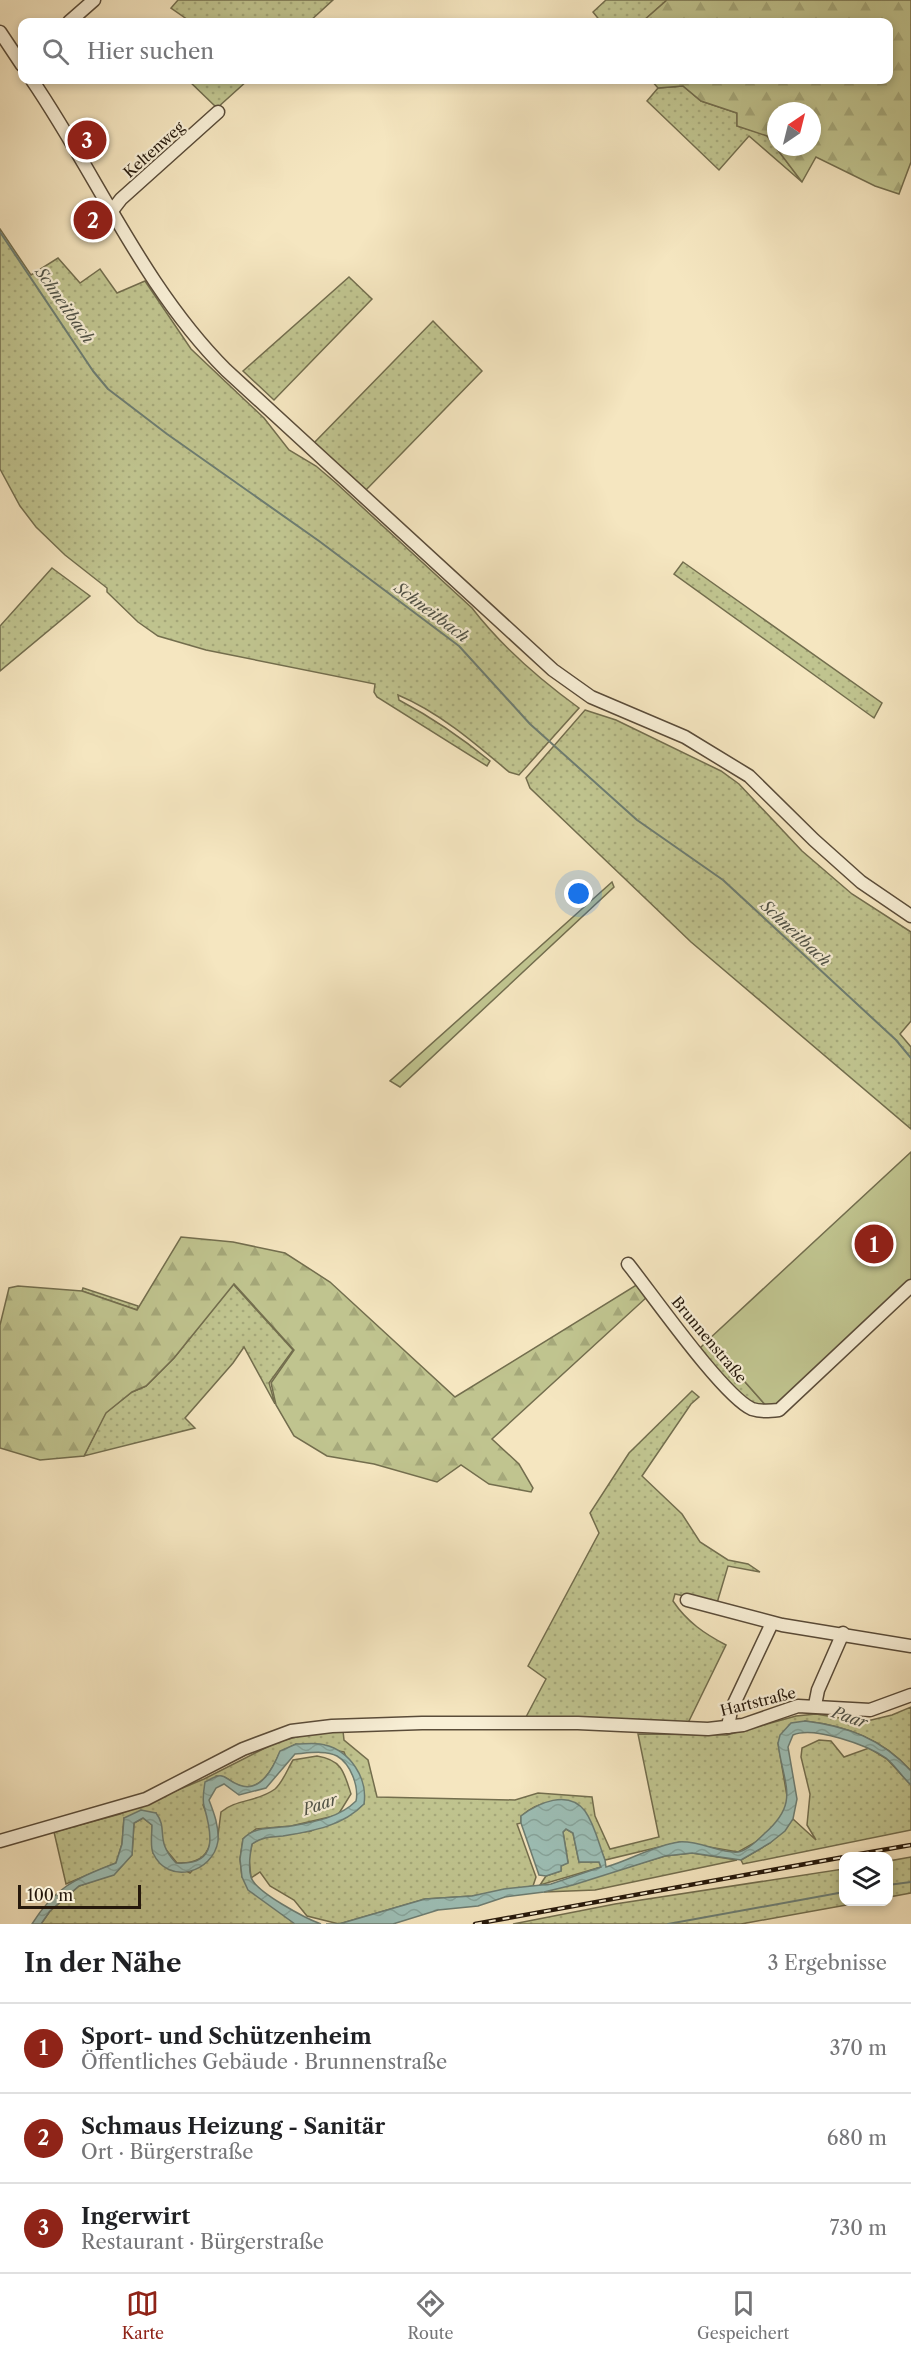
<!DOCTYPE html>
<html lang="de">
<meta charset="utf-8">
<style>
body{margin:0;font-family:"Libre Caslon Text",serif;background:#f2f2f2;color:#202124}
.controls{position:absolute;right:18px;bottom:18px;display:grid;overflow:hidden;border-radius:12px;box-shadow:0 3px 9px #0003}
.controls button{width:54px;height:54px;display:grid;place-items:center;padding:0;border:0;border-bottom:2px solid #e0e0e0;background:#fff;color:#202124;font:30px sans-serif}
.compass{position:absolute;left:767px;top:102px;width:54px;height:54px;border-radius:50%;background:#fff;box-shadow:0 3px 9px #0003;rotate:35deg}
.scale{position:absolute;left:18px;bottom:15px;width:123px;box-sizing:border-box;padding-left:6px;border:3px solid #26190c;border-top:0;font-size:16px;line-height:21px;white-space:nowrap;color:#26190c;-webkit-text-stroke:4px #f8efd6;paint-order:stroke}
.you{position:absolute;left:579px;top:894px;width:21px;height:21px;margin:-15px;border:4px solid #fff;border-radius:50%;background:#1a73e8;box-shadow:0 0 0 9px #1a73e833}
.badge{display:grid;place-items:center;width:39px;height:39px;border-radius:50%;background:#8f2418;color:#fff;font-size:20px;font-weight:700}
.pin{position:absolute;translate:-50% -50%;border:3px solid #fff;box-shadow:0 2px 6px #0006}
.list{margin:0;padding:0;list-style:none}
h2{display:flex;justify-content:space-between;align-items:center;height:78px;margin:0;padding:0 24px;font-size:26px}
h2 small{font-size:20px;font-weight:400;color:#757577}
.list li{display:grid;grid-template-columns:39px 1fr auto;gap:18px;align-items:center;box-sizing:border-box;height:90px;padding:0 24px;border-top:2px solid #e0e0e0}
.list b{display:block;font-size:22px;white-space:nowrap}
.list p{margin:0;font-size:20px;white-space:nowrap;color:#757577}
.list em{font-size:20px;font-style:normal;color:#757577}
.icon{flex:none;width:33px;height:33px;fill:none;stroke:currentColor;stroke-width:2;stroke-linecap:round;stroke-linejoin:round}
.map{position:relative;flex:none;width:911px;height:1924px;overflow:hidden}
.search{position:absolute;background:#fff;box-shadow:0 3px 9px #0003;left:18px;right:18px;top:18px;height:66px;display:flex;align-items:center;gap:15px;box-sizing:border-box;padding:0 21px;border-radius:12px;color:#757577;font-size:22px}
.sheet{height:348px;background:#fff}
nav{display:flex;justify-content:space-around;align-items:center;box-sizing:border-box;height:84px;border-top:2px solid #e0e0e0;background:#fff;font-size:16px;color:#757577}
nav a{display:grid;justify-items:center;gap:3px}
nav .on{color:#8f2418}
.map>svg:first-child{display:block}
</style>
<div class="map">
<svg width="911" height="1924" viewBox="0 0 911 1924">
<defs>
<pattern id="grass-dots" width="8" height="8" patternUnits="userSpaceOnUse" patternTransform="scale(1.5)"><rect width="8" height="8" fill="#c0c48f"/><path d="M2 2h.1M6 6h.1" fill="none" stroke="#a5a87a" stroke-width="1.8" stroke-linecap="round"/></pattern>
<pattern id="forest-firs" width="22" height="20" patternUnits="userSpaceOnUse" patternTransform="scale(1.5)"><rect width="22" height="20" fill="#c0c48f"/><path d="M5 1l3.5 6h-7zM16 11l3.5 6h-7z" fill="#a5a87a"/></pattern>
<pattern id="water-waves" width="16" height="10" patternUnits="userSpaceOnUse" patternTransform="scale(1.5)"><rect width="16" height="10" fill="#9dbfb6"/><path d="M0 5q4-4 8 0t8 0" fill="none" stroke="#87a49b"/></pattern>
</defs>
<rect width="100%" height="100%" fill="#f5e6c0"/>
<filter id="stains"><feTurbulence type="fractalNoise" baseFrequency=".00333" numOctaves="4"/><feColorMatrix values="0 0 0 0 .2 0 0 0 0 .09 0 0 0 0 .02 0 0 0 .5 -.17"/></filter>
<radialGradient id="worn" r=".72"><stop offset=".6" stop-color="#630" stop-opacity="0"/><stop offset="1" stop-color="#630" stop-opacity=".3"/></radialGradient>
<g fill="url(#grass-dots)" stroke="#736e4e" stroke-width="1.5">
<path d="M 178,0 L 333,0 L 309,22 L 191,22 L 171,8 Z"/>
<path d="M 606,0 L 667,0 L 642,22 L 601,22 L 593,12 Z"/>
<path d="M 188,80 L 248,80 L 217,108 Z"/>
<path d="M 683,86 L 701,101 L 737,113 L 737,126 L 767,135 L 802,182 L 749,136 L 719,170 L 647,101 L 658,88 Z"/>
<path d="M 0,229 L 31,275 L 58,258 L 80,283 L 100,269 L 117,293 L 145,281 L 191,349 L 264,418 L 289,450 L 316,466 L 336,483 L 472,608 C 502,647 539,679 579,708 L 519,775 L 509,772 C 476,744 439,712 398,695 L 399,700 C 431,717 462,738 490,761 L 487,766 L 377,697 L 374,692 L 375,684 L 206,650 L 158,636 L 138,622 L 107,592 L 107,588 L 65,555 L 36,527 L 20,506 L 0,469 Z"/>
<path d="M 349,277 L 372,299 L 274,400 L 243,371 Z"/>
<path d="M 433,321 L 482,371 L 365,491 L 312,445 Z"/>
<path d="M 683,562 L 882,703 L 874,718 L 674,574 Z"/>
<path d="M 52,568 L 90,596 L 0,671 L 0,626 Z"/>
<path d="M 585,710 L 616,720 L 721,771 L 739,784 L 802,851 L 852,894 L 911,932 L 911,1021 L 900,1034 L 911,1047 L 911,1129 L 691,942 L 530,788 L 526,778 Z"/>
<path d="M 233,1284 L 293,1350 L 269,1383 L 275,1404 L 244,1347 L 233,1363 L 185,1418 L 195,1428 L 84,1456 L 105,1413 L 132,1392 L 146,1386 L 174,1358 Z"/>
<path d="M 83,1288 L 138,1306 L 137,1310 L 82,1291 Z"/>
<path d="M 708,1340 L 768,1408 C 737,1402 719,1371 700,1348 Z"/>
<path d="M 692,1391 L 699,1397 L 691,1404 L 642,1476 L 682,1514 L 700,1542 L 728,1560 L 748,1564 L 760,1572 L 728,1566 L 717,1603 L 675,1594 L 673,1601 C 687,1622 705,1634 726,1645 L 688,1723 L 526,1717 L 546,1679 L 528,1666 L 599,1533 L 590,1513 L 629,1453 Z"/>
<path d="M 911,1707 L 911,1771 C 883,1739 847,1726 805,1721 L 778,1743 L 788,1802 L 780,1821 L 756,1842 L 738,1852 L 680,1842 L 605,1860 L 584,1810 C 556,1803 545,1796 521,1816 L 521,1823 L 517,1824 L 536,1877 L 533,1886 L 472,1896 L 425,1899 L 339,1924 L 307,1916 L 294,1900 L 270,1886 L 260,1872 L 251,1878 L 249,1858 L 252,1844 L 261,1838 L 311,1831 L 364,1804 L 344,1752 L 296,1744 L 280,1752 C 274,1766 260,1795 238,1785 C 229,1781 228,1776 216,1776 L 203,1805 C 216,1833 216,1865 177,1863 L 163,1846 L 156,1813 L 124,1818 L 122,1844 L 116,1863 L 66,1884 L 54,1832 L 120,1814 L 204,1779 L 277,1742 L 312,1733 L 343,1731 L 344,1740 L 368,1760 L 377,1797 L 515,1800 L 538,1793 L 592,1797 L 595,1816 L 610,1849 L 659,1837 L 638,1734 L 727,1735 L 796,1716 L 816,1714 L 863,1722 L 892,1715 Z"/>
<path d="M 819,1740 L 831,1741 L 844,1757 L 869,1748 L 887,1759 L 911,1785 L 911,1830 L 743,1864 L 741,1860 L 770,1843 L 793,1819 L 816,1840 L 807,1825 L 810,1794 L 801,1757 L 802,1748 Z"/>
<path d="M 317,1756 C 342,1760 344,1772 351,1794 L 338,1815 L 291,1826 L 256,1829 L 243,1839 L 240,1859 L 242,1877 L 295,1924 L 41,1924 L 50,1911 L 79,1886 L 114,1874 L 132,1855 L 134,1823 L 143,1818 L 152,1825 L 153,1853 L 190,1873 L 217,1843 L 221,1812 C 236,1799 258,1802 275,1789 C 283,1782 288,1768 293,1760 Z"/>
<path d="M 566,1829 L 573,1833 L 579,1862 L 599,1862 L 601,1867 L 540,1885 L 546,1876 L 561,1871 L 561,1866 L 568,1862 L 563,1832 Z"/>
<path d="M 692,1853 L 737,1860 L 595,1890 L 544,1892 L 665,1856 Z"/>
<path d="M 911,1857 L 911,1893 L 889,1897 L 889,1861 Z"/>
<path d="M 843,1869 L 844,1902 L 863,1902 L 741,1924 L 513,1924 L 615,1904 Z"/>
</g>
<g fill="url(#forest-firs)" stroke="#736e4e" stroke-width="1.5" fill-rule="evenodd">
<path d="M 667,0 L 911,0 L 911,162 L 899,194 L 875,186 L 816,157 L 802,182 L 767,136 L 737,126 L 737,113 L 701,101 L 683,86 L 658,88 L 651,80 L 888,80 L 888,22 L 642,22 ZM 776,111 L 812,111 L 812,147 L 776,147 Z"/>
<path d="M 612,882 L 614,887 L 400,1087 L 390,1081 Z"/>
<path d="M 181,1237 L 233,1242 L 285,1253 L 330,1282 L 455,1397 L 638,1284 L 647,1297 L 492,1439 L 519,1464 L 533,1488 L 531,1492 L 489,1484 L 461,1465 L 437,1482 L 374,1464 L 327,1456 L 294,1436 L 276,1405 L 271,1383 L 294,1350 L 234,1284 L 174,1358 L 146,1386 L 132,1392 L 106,1413 L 84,1456 L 40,1460 L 0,1448 L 0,1325 L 9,1288 L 18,1286 L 82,1291 L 137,1310 Z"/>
</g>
<path fill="#c0c48f" stroke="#736e4e" stroke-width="1.5" d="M 911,1152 L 911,1281 L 779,1405 L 768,1408 L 708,1340 Z"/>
<g fill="url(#water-waves)" stroke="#6d7d72" stroke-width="1.5">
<path d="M 805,1721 C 847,1726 882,1739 911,1771 L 911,1785 C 902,1777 896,1766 886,1758 C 867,1745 814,1726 793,1735 L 788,1747 L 797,1799 L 793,1819 L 785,1831 L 770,1843 L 741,1860 L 692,1853 L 665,1856 L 573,1885 L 544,1892 L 505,1897 L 478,1906 L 438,1910 L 393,1924 L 326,1924 L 339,1924 L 425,1899 L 472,1896 L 504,1889 L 551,1884 L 601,1867 L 599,1862 L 579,1862 L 573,1833 L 566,1829 L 563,1832 L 568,1863 L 561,1866 L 561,1871 L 546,1876 L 539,1875 L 521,1823 L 521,1816 C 538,1803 568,1789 585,1811 C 595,1825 599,1845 605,1860 L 606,1867 C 631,1860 652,1846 679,1842 C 698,1840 722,1854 738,1852 C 747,1851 758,1840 764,1834 C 801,1802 783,1785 778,1743 L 780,1735 L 791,1723 Z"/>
<path d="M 296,1744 C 305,1744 317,1742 325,1745 C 350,1751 368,1778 364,1804 C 343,1826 313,1831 283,1836 C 270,1837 262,1837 252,1844 C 250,1854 248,1867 251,1877 C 255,1892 307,1919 321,1924 L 295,1924 L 248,1890 L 242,1877 L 240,1859 L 243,1839 C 256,1825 274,1829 291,1826 C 314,1822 339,1818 356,1801 C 359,1787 351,1764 337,1756 C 326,1750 308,1753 295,1754 L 266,1788 L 239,1795 L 224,1784 L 216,1788 L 209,1800 C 214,1813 219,1826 218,1841 C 213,1873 168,1886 153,1853 C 150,1846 152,1833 152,1825 L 143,1818 L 134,1823 L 132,1855 L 114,1875 L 79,1886 L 50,1911 L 41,1924 L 32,1924 C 55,1887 76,1878 116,1863 L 122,1844 L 124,1818 L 141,1810 L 156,1813 C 169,1830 154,1840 176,1863 C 219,1866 212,1834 204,1806 C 202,1799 204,1789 205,1782 C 227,1770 221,1778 239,1785 C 261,1794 274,1766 280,1751 Z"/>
</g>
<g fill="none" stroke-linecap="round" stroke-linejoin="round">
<g stroke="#6d7d72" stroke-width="2">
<path d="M 0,232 L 93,371 L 108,389 L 167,434 L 319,541 L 459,646 L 530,724 L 637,820 L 723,880 L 896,1040 L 911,1058"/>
<path d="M 888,1885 L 911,1882"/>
<path d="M 668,1924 L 844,1892"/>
</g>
<defs>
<g id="minor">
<path d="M 69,22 L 94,0"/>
<path d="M 0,32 L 22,65"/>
<path d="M 32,80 C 97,175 143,287 226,370 L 553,670 L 591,697 L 685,737 L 749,776 L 814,840 L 861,882 L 911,916"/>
<path d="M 111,212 L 121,199 L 218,112"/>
<path d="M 628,1264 C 652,1294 723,1396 752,1409 C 761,1412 770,1411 779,1410 L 911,1286"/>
<path d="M 687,1600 L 782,1625 L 911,1646"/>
<path d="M 815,1705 L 818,1690 L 843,1633"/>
<path d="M 728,1727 L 731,1710 L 772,1623"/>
<path d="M 0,1841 L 146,1799 L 243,1749 L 291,1731 L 332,1726 L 422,1723 L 578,1723 L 708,1729 L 743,1725 L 798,1706 L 870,1710 L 911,1695"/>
</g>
</defs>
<use href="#minor" stroke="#5a4c39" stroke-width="15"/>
<use href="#minor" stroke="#f8efd6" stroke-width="12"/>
<defs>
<g id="rail">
<path d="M 848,1856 L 911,1845"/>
<path d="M 475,1924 L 844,1857"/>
</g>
</defs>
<use href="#rail" stroke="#26190c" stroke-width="4.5"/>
<use href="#rail" stroke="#f8efd6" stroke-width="2" stroke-dasharray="7" stroke-linecap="butt"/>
</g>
<g text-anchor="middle" stroke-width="4.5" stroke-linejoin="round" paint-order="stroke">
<g font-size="15" fill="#26190c" stroke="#f8efd6">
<text transform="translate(154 150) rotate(-42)" y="5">Keltenweg</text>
<text transform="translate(709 1340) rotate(50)" y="5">Brunnenstraße</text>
<text transform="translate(758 1702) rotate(-14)" y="5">Hartstraße</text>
</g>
<g font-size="16" font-style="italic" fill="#505348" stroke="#f8efd6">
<text transform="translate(65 305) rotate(55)" y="6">Schneitbach</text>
<text transform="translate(432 612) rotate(37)" y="6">Schneitbach</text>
<text transform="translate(796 933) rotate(43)" y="6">Schneitbach</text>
<text transform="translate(850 1717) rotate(19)" y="6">Paar</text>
<text transform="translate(320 1804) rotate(-19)" y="6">Paar</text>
</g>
</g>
<rect width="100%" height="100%" filter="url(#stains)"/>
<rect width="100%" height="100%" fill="url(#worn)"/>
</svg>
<div class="controls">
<button><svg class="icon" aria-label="layers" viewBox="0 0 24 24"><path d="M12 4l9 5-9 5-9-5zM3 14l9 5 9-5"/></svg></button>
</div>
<svg class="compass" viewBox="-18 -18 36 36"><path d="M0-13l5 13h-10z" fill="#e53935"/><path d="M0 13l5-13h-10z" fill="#757577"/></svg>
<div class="scale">100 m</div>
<div class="you"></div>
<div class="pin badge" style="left:874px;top:1244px">1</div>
<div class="pin badge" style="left:93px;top:220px">2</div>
<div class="pin badge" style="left:87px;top:140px">3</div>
<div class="search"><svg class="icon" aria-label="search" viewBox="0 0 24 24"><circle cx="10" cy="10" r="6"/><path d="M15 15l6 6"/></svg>Hier suchen</div>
</div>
<section class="sheet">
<h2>In der Nähe<small>3 Ergebnisse</small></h2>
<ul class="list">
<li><span class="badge">1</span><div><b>Sport- und Schützenheim</b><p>Öffentliches Gebäude · Brunnenstraße</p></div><em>370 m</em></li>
<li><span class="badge">2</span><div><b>Schmaus Heizung - Sanitär</b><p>Ort · Bürgerstraße</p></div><em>680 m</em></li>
<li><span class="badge">3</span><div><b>Ingerwirt</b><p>Restaurant · Bürgerstraße</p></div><em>730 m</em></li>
</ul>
</section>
<nav>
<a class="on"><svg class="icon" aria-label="map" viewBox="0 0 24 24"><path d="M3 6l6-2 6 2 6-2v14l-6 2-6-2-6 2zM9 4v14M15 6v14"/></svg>Karte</a>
<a><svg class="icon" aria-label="directions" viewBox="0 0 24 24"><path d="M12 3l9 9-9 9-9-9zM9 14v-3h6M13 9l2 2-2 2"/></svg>Route</a>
<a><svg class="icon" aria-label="saved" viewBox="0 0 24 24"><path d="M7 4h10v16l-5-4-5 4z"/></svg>Gespeichert</a>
</nav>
